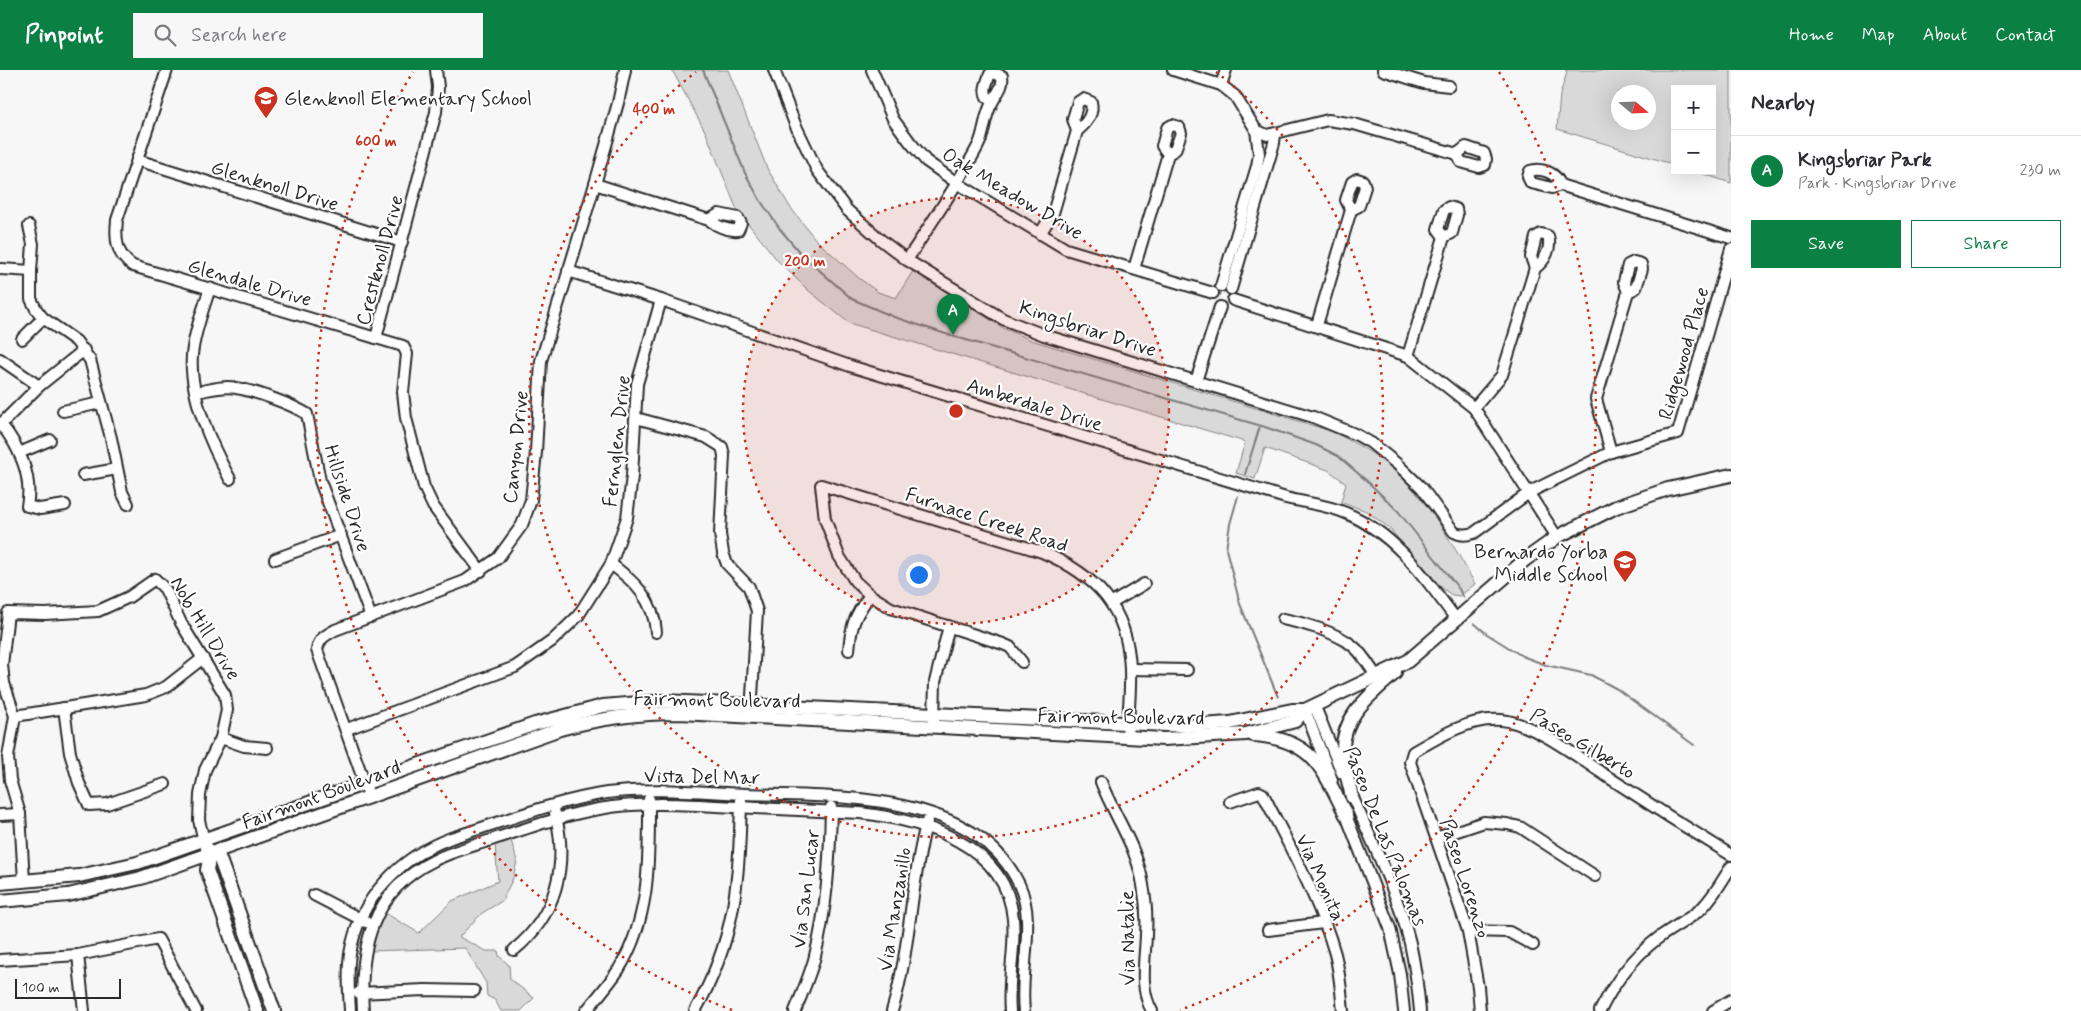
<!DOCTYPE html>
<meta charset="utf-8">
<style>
body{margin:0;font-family:Mynerve,sans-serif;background:#f7f7f7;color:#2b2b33}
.controls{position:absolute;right:15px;top:15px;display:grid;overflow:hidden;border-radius:0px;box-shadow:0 5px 20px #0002}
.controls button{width:45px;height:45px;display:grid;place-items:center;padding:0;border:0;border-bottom:1px solid #e1e1e2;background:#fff;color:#2b2b33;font:25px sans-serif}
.compass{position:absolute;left:1611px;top:15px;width:45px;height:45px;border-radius:50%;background:#fff;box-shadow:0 5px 20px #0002;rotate:109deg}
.scale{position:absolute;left:15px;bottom:12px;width:106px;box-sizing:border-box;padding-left:5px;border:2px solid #2b2b2b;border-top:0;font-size:14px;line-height:18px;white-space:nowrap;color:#2b2b2b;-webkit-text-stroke:4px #fff;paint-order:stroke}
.you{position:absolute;left:918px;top:504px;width:18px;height:18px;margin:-12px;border:4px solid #fff;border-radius:50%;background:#1a73e8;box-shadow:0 0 0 8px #1a73e833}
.badge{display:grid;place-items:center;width:32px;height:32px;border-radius:50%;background:#0b8043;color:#fff;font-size:16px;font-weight:700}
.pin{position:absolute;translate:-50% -41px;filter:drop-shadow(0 1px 2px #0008)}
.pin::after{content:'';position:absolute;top:26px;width:18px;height:15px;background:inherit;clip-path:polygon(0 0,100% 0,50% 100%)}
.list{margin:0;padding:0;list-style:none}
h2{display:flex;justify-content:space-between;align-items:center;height:65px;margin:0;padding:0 20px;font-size:21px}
h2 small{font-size:16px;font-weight:400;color:#7c7c81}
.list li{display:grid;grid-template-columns:32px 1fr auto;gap:15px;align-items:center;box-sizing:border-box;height:70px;padding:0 20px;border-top:1px solid #e1e1e2}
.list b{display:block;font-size:19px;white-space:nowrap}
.list p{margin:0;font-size:16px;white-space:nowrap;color:#7c7c81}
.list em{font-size:16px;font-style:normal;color:#7c7c81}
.actions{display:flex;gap:10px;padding:15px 20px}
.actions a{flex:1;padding:11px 0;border:1px solid #0b8043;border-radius:0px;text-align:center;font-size:18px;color:#0b8043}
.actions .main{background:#0b8043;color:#fff}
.icon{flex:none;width:28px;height:28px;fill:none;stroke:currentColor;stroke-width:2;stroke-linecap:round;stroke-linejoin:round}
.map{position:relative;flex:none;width:1731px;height:941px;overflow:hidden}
header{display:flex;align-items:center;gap:30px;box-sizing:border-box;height:70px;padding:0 25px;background:#0b8043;color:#fff}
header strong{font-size:24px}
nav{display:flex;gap:28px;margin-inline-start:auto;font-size:18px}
.search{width:350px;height:45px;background:#f7f7f7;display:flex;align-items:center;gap:12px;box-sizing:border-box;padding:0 18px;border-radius:0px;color:#7c7c81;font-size:19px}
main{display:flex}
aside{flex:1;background:#fff}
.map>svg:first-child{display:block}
</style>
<header>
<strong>Pinpoint</strong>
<div class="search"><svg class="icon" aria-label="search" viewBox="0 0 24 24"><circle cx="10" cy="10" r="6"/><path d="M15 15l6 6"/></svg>Search here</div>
<nav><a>Home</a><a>Map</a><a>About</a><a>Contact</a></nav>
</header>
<main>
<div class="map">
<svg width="1731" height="941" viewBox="0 0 1731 941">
<rect width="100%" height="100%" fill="#f7f7f7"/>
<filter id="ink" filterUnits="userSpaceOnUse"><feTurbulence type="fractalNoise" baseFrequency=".02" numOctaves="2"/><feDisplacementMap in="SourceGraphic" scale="10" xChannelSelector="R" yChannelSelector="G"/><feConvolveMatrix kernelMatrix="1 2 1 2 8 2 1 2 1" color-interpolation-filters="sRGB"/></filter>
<g filter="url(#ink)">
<g fill="#d9d9d9" stroke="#828282" fill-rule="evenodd">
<path d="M 672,0 L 728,0 L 767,98 L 790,137 L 816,170 L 860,209 L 878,222 L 896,228 L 913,201 L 1005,259 L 1031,270 L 1331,361 C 1349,370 1367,379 1384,392 C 1425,424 1450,469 1475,514 L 1460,526 L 1452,525 L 1443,519 L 1388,457 L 1366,441 L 1341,432 L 1346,413 L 1328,400 L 1265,378 L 1255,409 L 1236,403 L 1245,372 L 849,253 L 808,220 L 778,191 L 737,140 L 706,63 Z"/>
<path d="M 1565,0 L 1731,0 L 1731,113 L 1694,101 L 1712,101 L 1712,19 L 1675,19 L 1675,95 L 1557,59 L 1560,25 L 1567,2 ZM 1618,22 L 1648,22 L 1648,52 L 1618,52 Z"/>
<path d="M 511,770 L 517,791 L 513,808 L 502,831 L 482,843 L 459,867 L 486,881 L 498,881 L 499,886 L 509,895 L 510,909 L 534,928 L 521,941 L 501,941 L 495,930 L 487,926 L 486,913 L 465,878 L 368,881 L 385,843 L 419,863 L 452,831 L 498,811 L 495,775 Z"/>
</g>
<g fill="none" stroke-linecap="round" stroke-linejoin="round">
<g stroke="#7b7b7b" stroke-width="2">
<path d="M 703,0 L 745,103 L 760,130 L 780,159 L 801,184 L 852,229 L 894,247 L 949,265 L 1265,357 L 1316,375 L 1338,386 L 1368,412 L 1398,441 L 1459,519 L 1463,527"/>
<path d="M 1245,404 L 1260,356"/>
<path d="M 1238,426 L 1230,454 L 1226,479 L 1240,534 L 1278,627"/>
<path d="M 1474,553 L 1487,564 L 1522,586 L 1546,595 L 1591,605 L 1617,619 L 1694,675"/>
</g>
<defs>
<g id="minor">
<path d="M 167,0 L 117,150 C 115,169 116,185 133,196 L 403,276 L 407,284 L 403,322 L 406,348 L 424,417 L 433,436 L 481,501"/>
<path d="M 774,0 L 795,54 L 817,100 L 847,140 L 881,170 L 907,190 L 1003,249 L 1044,265 L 1313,347 L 1357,365 L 1371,373 L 1397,394 L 1422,418 L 1454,462 C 1461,466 1467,465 1474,463 L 1530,422 L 1611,382 L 1678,363 L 1731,179"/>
<path d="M 872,0 L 893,49 L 910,72 L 926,91 L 957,113 L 1066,179 L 1213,223"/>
<path d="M 1173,0 L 1221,15 L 1235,26 L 1256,60 L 1267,65 L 1328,50 L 1354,54 L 1457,84 L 1461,92 L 1479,97 L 1485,95 L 1486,89 L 1484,83 L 1466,77 L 1457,84"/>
<path d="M 1383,0 L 1424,13 L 1449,16"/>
<path d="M 1221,15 L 1226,0"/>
<path d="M 137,90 L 402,172"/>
<path d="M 595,114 L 709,150 C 717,156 728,161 738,160 L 741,153 L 738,148 L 719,144 L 709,150"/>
<path d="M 1560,115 C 1557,103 1541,97 1530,101 L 1528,107 L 1531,113 L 1552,118 L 1560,115 L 1731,168"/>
<path d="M 29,156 L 33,174 L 31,201 L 31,229 L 36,239 L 43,248 L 76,271 L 90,290 L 111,368 L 122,422 L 128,434"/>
<path d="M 1040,164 L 1053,143 L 1077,61 C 1087,53 1094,44 1091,32 L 1083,29 L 1078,32 L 1073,49 L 1077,61"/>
<path d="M 907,190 C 932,152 957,116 978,76 C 985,63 984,46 992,33 C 996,24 1004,17 1002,6 L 993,3 L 990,4 C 986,15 981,24 992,32"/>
<path d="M 1,199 L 31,201"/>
<path d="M 1134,199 L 1168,84 L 1175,80 L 1181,63 L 1179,57 L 1172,55 L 1167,58 L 1162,76 L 1168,84"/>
<path d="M 568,201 L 661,230 L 850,296 L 1286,428 C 1306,433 1328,435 1346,443 C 1396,464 1425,508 1456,549"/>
<path d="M 1221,216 L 1257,96 L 1259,84 L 1256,60"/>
<path d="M 210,218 C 203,240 194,263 192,285 C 189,325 211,375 230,409"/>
<path d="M 1231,219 L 1274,73 L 1275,64"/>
<path d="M 1233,230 L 1408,286 L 1474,338 L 1557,467"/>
<path d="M 1317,255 L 1351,140 L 1359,136 L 1365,117 L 1363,111 L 1357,109 L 1352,112 L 1346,130 L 1351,140"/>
<path d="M 376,268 L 436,42 L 438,17 L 436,0"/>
<path d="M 22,269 L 43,248"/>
<path d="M 1408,286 L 1444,167 L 1452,163 L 1457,145 L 1456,139 L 1449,137 L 1444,140 L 1438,159 L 1444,167"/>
<path d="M 0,289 L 39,316"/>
<path d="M 1196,311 L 1220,237"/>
<path d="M 196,322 C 209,320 223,315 236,318 C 255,321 291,334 307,344 L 320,411 L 371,547"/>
<path d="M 1474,338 L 1502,305 L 1535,198 C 1545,191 1552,178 1548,166 L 1541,164 L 1536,167 L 1531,187 L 1535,198"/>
<path d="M 63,341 L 101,333"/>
<path d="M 636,348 L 706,367 L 722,377 L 724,385 L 720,464 L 723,483 L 727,494 L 749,517 L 757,541 L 751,643"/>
<path d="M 0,353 C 19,376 33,406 27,436 L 40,439 L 65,435"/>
<path d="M 1,354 L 39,316 L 84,280"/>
<path d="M 1611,382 L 1596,329 L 1628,222 L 1636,218 L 1642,199 L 1641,194 L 1634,192 L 1628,195 L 1624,212 L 1628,222"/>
<path d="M 19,383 L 50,370"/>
<path d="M 83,405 L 117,399"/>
<path d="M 275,489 L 341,465"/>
<path d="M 611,494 C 635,512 654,530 656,562"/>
<path d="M 1112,533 L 1144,514"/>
<path d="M 1283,549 C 1304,553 1336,562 1353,576 C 1363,584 1369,596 1377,607"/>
<path d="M 849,580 C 851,555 855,545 870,525"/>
<path d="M 1022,592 L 1010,577 L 1003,574 L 891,538 L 870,525 L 855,511 L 839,486 L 825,449 L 821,415 L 1042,482 C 1096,505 1128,538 1130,599 C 1131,622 1128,646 1127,668"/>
<path d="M 1130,599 L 1187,600"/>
<path d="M 1315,637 L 1342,703"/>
<path d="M 64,638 L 70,683 L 79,713 L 89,735 L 107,734 L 165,714"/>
<path d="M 1305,640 L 1332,710"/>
<path d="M 15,646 L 146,625 L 166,617 L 203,588"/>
<path d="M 934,651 L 935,612 L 949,556"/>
<path d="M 347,659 L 515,597 L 552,571 L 578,546 L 611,494 L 627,448 L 632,406 L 637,314 L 661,230"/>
<path d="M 221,668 L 244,676 L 267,678"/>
<path d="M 1101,712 C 1115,748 1137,776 1143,815 C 1146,831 1147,849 1146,865 C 1145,891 1139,918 1152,941"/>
<path d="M 367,720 L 317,580 C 319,568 326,565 335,560 L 465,511 L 498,488 L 522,455 L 531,430 L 536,382 L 541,291 L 595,114 L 618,33 L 625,0"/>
<path d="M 1350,721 C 1371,770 1397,821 1410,873 C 1415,896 1418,918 1420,941"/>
<path d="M 1230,732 L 1259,722 L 1263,724 C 1289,776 1319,828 1335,884 C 1340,903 1341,922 1343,941"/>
<path d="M 1344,740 L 1390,858 L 1400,904 L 1404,941"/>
<path d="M 0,745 L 20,744"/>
<path d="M 1436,768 L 1484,752 L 1507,754 L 1520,757 L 1595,806"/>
<path d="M 24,811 L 20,744 L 10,710 L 8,687 L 15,646 L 4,613 L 2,595 L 8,543 L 45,544 L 98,541 L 129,527 L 155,509 L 165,519 L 181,553 L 225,625 L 227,640 L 221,668 L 205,700 L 200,725 L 199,750 L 204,771"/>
<path d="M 314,825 L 366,852"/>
<path d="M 1268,860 L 1323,853"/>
<path d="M 1468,861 L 1509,862 L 1533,875"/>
<path d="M 514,880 C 556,846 569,795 555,743"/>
<path d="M 78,885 L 84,941"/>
<path d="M 0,890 L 78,885 L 158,869 L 196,941"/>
<path d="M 358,923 L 425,920 L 474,921"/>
<path d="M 350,941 C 349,922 347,903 350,884 C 359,828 400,787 451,768 C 502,752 554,731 607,723 C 653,717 700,722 746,724 C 833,727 974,720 1019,814 C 1037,853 1019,900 1024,941"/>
<path d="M 363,941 C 359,878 372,821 433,791 C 452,781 474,776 494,769 C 528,758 563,745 599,739 C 638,732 677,734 716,736 C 764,738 812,741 860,743 C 922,750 1007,774 1013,849 C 1016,880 1007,910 1010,941"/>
<path d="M 586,941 C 597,928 609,914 619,899 C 651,847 649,787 649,729"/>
<path d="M 695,941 C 736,869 739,811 741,730"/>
<path d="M 795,941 C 802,924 809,907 814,890 C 827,840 830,788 831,737"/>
<path d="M 892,941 C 911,879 910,813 927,751"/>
<path d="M 1480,941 L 1478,917 L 1468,861 L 1410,692 L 1413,682 C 1438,667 1471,647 1501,650 C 1535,653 1580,689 1608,707 C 1649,734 1690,760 1731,785"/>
<path d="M 1600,941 C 1614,913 1632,888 1657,869 C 1671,858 1689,850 1702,838 C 1714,826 1722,811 1731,797"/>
<path d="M 1713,941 L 1731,930"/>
</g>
<g id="major">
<path d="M 1253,665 C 1313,669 1322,698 1346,745"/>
<path d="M 1352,727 C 1349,713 1344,699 1343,685 C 1340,647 1370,625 1395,603"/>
<path d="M 207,778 L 210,784 L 207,800 L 257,941"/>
<path d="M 210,784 L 219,787 L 274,941"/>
<path d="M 0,813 L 79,806 L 137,793 L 535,654 L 603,636 L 664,631 L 1187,656 L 1230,653 L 1292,640 L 1305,640 L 1408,591 L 1526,489 L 1557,467 L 1616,437 L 1668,419 L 1731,405"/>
<path d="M 0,831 L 68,825 L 141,808 L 560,659 C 600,648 638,643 680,643 L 1164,669 L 1246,664 L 1295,651 L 1305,640"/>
</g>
</defs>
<use href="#minor" stroke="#2b2b2b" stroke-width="14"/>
<use href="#major" stroke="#2b2b2b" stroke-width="16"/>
<use href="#minor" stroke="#fff" stroke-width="10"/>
<use href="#major" stroke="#fff" stroke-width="12"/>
</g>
</g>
<circle cx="956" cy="341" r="213" fill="#c8321e" fill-opacity=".12"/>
<g fill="none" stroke="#c8321e" stroke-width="2.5" stroke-dasharray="2.5 5">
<circle cx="956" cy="341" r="213"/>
<path d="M1216 2A427 427 0 1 1 696 2"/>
<path d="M732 940A640 640 0 0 1 413 2M1499 2A640 640 0 0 1 1180 940"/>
</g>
<defs>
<symbol id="school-pin" viewBox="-11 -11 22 30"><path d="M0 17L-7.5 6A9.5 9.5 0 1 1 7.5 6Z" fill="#c8321e" stroke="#fff"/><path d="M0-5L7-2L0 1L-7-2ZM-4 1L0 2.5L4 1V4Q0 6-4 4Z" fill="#fff"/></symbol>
</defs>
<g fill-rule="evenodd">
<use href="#school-pin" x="252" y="14" width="28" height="38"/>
<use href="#school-pin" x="1611" y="478" width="28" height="38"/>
</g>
<g text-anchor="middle" stroke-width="4.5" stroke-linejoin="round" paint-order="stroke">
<g font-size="20" fill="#2b2b2b" stroke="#fff" text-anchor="start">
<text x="284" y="35">Glenknoll Elementary School</text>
<text x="1608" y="488" text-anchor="end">Bernardo Yorba<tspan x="1608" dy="23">Middle School</tspan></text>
</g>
<g font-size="20" fill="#2b2b2b" stroke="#fff">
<text transform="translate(275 115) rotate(17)" y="7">Glenknoll Drive</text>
<text transform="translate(1013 123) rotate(31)" y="7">Oak Meadow Drive</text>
<text transform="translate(379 190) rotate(-75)" y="7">Crestknoll Drive</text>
<text transform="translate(250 212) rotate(16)" y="7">Glendale Drive</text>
<text transform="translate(1088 258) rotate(18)" y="7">Kingsbriar Drive</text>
<text transform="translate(1683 283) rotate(-74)" y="7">Ridgewood Place</text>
<text transform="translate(1035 334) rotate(17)" y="7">Amberdale Drive</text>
<text transform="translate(616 371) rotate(-84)" y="7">Fernglen Drive</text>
<text transform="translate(515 377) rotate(-84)" y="7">Canyon Drive</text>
<text transform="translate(348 428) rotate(72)" y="7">Hillside Drive</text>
<text transform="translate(987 449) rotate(18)" y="7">Furnace Creek Road</text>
<text transform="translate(206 558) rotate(59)" y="7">Nob Hill Drive</text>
<text transform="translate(717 629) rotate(1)" y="7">Fairmont Boulevard</text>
<text transform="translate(1121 646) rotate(1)" y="7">Fairmont Boulevard</text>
<text transform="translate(1583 673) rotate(31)" y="7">Paseo Gilberto</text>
<text transform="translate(702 706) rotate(1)" y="7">Vista Del Mar</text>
<text transform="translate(321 724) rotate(-20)" y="7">Fairmont Boulevard</text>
<text transform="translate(1386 766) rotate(68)" y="7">Paseo De Las Palomas</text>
<text transform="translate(1321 807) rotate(66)" y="7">Via Monita</text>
<text transform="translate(1466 808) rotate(72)" y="7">Paseo Lorenzo</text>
<text transform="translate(805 819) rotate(-83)" y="7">Via San Lucar</text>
<text transform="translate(894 839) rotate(-81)" y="7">Via Manzanillo</text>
<text transform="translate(1127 868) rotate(-91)" y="7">Via Natalie</text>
</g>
</g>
<circle cx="956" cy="341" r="8" fill="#c8321e" stroke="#fff" stroke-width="2.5"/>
<g font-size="15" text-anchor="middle" font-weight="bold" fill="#c8321e" stroke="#fff" stroke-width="4.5" stroke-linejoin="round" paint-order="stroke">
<text x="654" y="44">400 m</text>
<text x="376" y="76">600 m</text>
<text x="805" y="196">200 m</text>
</g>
</svg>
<div class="controls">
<button>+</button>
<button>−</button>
</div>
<svg class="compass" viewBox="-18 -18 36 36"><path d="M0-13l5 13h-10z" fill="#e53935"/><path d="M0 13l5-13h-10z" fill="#7c7c81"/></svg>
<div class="scale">100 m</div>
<div class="you"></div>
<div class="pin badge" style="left:953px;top:265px">A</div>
</div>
<aside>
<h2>Nearby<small></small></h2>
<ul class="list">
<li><span class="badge">A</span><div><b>Kingsbriar Park</b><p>Park · Kingsbriar Drive</p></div><em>230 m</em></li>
</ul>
<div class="actions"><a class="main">Save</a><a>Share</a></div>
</aside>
</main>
